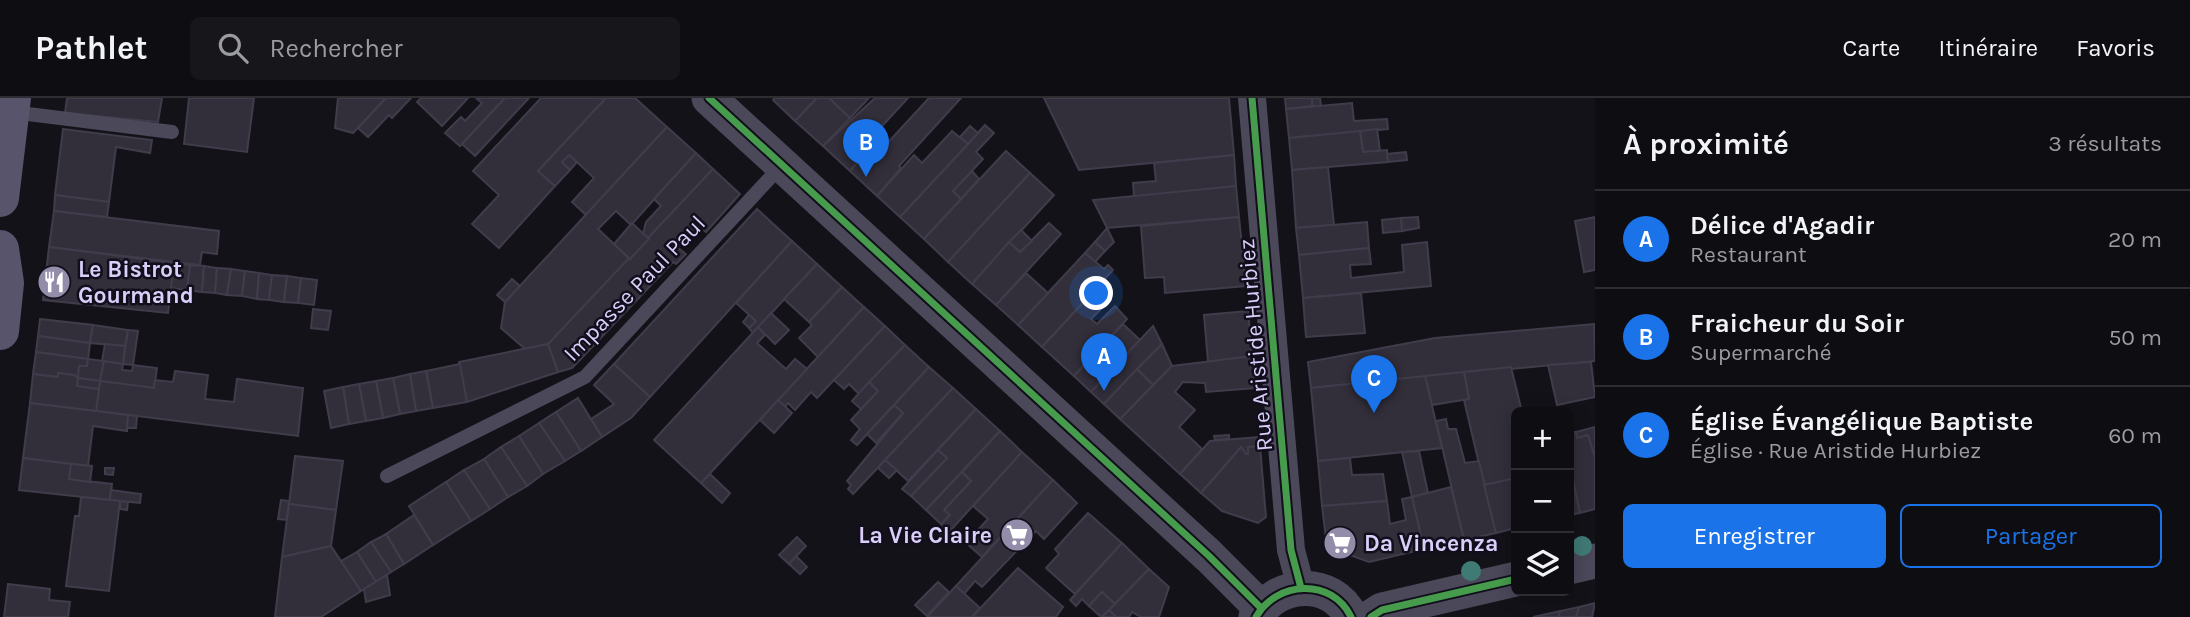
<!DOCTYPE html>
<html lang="fr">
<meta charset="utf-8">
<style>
body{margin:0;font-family:Karla,sans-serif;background:#17171b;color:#f1f3f6}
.controls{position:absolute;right:21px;bottom:21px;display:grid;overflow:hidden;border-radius:10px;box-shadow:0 4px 18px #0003}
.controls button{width:63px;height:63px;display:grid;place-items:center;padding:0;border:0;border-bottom:2px solid #2e2e32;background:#0e0e12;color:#f1f3f6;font:35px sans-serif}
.you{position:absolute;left:1097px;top:196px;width:24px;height:24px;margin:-18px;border:5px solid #fff;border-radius:50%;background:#1a73e8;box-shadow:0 0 0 10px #1a73e833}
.badge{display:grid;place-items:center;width:46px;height:46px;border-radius:50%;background:#1a73e8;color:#fff;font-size:23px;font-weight:700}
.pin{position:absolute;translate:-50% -58px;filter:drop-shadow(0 2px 4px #0008)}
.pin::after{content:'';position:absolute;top:37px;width:24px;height:21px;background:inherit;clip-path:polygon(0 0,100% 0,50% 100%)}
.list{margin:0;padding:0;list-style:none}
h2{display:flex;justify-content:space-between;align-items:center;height:91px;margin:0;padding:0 28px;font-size:30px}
h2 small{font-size:23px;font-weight:400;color:#9b9c9f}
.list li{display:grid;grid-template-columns:46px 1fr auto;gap:21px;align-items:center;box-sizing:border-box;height:98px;padding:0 28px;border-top:2px solid #2e2e32}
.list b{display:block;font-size:26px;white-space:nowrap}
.list p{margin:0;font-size:23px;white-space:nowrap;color:#9b9c9f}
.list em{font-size:23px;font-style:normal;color:#9b9c9f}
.actions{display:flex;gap:14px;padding:21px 28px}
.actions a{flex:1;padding:16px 0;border:2px solid #1a73e8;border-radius:10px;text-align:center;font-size:24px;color:#1a73e8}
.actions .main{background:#1a73e8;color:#fff}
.icon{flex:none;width:38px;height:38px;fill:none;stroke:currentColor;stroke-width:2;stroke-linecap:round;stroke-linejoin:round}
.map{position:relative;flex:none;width:1595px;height:519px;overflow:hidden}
header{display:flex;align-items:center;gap:42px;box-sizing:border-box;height:98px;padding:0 35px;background:#0e0e12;border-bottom:2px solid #2e2e32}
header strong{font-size:33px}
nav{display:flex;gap:38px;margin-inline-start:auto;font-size:24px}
.search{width:490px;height:63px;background:#17171b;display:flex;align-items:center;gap:18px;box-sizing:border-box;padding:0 24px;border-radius:10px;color:#9b9c9f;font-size:26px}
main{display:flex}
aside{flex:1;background:#0e0e12}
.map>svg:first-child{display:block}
</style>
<header>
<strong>Pathlet</strong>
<div class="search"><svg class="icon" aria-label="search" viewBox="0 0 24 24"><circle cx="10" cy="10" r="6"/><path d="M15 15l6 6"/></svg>Rechercher</div>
<nav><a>Carte</a><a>Itinéraire</a><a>Favoris</a></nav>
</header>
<main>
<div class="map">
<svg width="1595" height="519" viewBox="0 0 1595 519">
<rect width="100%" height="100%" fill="#131218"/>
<g fill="#322f3b" stroke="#413c4b" stroke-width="2">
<path d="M 67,0 L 162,0 L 158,24 L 65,15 Z"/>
<path d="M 189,0 L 254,0 L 247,54 L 184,46 Z"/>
<path d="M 338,0 L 386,0 L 353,35 L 335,30 Z"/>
<path d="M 386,0 L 411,0 L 392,20 L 389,17 L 368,39 L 358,30 Z"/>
<path d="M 468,0 L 442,28 L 417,4 L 421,0 Z"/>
<path d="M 476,0 L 505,0 L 460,48 L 445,35 L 461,19 L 465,23 L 482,5 Z"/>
<path d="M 505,0 L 529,0 L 475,58 L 462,46 Z"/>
<path d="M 541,0 L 606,0 L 538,73 L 555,88 L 499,150 L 472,126 L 499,97 L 473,73 Z"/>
<path d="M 606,0 L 635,0 L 667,29 L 586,117 L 572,104 L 594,80 L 577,64 L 569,57 L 562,64 L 570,72 L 555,88 L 538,73 Z"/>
<path d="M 775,0 L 817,0 L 795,23 L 773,2 Z"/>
<path d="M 817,0 L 829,0 L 850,20 L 823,48 L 795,23 Z"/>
<path d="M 829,0 L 869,0 L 850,20 Z"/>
<path d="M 875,0 L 908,0 L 870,41 L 874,46 L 850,73 L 823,48 Z"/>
<path d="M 929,0 L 961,0 L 899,68 L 901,70 L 877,98 L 850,73 L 874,46 L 881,52 Z"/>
<path d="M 1044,0 L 1229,0 L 1234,57 L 1079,72 Z"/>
<path d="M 1285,0 L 1312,0 L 1312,8 L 1286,11 Z"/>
<path d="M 1312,0 L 1320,0 L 1321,8 L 1312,8 Z"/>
<path d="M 1352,5 L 1354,23 L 1387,21 L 1388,31 L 1289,40 L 1286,11 Z"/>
<path d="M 985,27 L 994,35 L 976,54 L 983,61 L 953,93 L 961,101 L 924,141 L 900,119 Z"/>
<path d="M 970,28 L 978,35 L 968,46 L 960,39 Z"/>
<path d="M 667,29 L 696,55 L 631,127 L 616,113 L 598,131 L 630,161 L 552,245 L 525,251 L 501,230 L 505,204 Z"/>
<path d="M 63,31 L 152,42 L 150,55 L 116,49 L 109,104 L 55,97 Z"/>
<path d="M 1377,31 L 1380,53 L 1363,54 L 1360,33 Z"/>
<path d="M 952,33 L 968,46 L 900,119 L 877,98 L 914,57 L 922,65 Z"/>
<path d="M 1360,33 L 1363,54 L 1387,52 L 1388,64 L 1292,72 L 1289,40 Z"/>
<path d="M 1006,53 L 1030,75 L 948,164 L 924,141 Z"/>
<path d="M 1406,54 L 1407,62 L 1388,64 L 1387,56 Z"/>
<path d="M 696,55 L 713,71 L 649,141 L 643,136 L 646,124 L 661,108 L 654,101 Z"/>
<path d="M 569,57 L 577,64 L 570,72 L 562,64 Z"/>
<path d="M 1234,57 L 1236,88 L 1134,99 L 1133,85 L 1156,83 L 1154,65 Z"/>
<path d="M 1328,69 L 1334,127 L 1296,130 L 1292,72 Z"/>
<path d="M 713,71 L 740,96 L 706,134 L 698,127 L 684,141 L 680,137 L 672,145 L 686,156 L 676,166 L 673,164 L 572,270 L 558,274 L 548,246 Z"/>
<path d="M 972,73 L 979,81 L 961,101 L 953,93 Z"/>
<path d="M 1030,75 L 1054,97 L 972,186 L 948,164 Z"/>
<path d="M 1236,88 L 1239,119 L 1107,130 L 1093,102 Z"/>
<path d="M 55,97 L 109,104 L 107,119 L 54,113 Z"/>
<path d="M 757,111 L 792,143 L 650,299 L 614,266 Z"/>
<path d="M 54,113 L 219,133 L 217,156 L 202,154 L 200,167 L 49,149 Z"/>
<path d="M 1239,119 L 1246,188 L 1165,195 L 1164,179 L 1145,180 L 1141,128 Z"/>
<path d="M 1418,119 L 1419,130 L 1402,133 L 1401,120 Z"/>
<path d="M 1595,119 L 1595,172 L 1584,174 L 1575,123 Z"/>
<path d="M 1401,120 L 1402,133 L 1383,135 L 1382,122 Z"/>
<path d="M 1367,124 L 1369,150 L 1299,157 L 1296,130 Z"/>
<path d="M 632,125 L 649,141 L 630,161 L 614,146 Z"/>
<path d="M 1049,125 L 1061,136 L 996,207 L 972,186 L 1009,144 L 1020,154 Z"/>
<path d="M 1107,130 L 1114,144 L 1105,153 L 1095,144 Z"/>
<path d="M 1021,132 L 1032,143 L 1020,154 L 1009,144 Z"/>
<path d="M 680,137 L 684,141 L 677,149 L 672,145 Z"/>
<path d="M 792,143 L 817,166 L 753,235 L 749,230 L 756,223 L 736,205 Z"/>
<path d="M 1095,144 L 1105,153 L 1095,164 L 1085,155 Z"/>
<path d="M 1427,144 L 1431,188 L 1303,200 L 1299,157 L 1369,150 L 1371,166 L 1350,167 L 1351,180 L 1404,174 L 1402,147 Z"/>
<path d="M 49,149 L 174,165 L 168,215 L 43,202 Z"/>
<path d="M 1085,155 L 1104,171 L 1108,167 L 1113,172 L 1042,249 L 1018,227 Z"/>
<path d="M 174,165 L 190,167 L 187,192 L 171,190 Z"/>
<path d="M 817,166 L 842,189 L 809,224 L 784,201 Z"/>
<path d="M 190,167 L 204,168 L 202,194 L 187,192 Z"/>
<path d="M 204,168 L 217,170 L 215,195 L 202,194 Z"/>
<path d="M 217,170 L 231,171 L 227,197 L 215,195 Z"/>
<path d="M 231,171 L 245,173 L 242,198 L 227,197 Z"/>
<path d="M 245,173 L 259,175 L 257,201 L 242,198 Z"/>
<path d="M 259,175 L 272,177 L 269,202 L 257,201 Z"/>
<path d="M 1026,175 L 1048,195 L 1018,227 L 996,207 Z"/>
<path d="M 272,177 L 287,178 L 284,204 L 269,202 Z"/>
<path d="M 287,178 L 301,180 L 298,205 L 284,204 Z"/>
<path d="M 301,180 L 317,182 L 314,207 L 298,205 Z"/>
<path d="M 512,181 L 520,188 L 505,204 L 497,197 Z"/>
<path d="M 842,189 L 864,209 L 818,259 L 799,240 L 812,227 L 809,224 Z"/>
<path d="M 1093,194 L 1106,206 L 1091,221 L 1097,226 L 1115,208 L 1127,221 L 1074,278 L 1042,249 Z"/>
<path d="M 1361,195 L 1365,235 L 1306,239 L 1303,200 Z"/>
<path d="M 864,209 L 885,228 L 817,300 L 811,294 L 795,312 L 788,305 L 785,309 L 778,302 Z"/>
<path d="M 313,211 L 331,213 L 328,232 L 311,230 Z"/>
<path d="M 1248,213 L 1252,258 L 1208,264 L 1204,217 Z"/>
<path d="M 771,215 L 789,232 L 775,246 L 758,229 Z"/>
<path d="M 749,217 L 756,223 L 749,230 L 743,224 Z"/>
<path d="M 40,221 L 93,227 L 90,245 L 38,238 Z"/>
<path d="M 1123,226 L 1140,242 L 1091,294 L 1074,278 Z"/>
<path d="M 1594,226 L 1595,263 L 1311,290 L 1308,264 L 1435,240 Z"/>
<path d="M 93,227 L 128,232 L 125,248 L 90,245 Z"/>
<path d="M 885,228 L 905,247 L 859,296 L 849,286 L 844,291 L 834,282 Z"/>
<path d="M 1153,228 L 1162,246 L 1104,306 L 1091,294 Z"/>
<path d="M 758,229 L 765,237 L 757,245 L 786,271 L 795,261 L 807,271 L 701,385 L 654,342 Z"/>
<path d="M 128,232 L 138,233 L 133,267 L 123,266 Z"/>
<path d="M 38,238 L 90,245 L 88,261 L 36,254 Z"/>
<path d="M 105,246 L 125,248 L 123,266 L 102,263 Z"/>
<path d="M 548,246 L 558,274 L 467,304 L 459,264 Z"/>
<path d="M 1162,246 L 1172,268 L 1153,287 L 1137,271 Z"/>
<path d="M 905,247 L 929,269 L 857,347 L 851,342 L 860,331 L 851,322 L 878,293 L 869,284 Z"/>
<path d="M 36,254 L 88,261 L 87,268 L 79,268 L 78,280 L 74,277 L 58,275 L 58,279 L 33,276 Z"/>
<path d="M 1252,258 L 1255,290 L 1206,294 L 1205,285 L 1183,284 L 1175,294 L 1195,312 L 1179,329 L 1202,351 L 1180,376 L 1120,321 L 1172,268 Z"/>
<path d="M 88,261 L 104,263 L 100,283 L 78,280 L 79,268 L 87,268 Z"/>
<path d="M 104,263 L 123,266 L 122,272 L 132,273 L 133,267 L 157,270 L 154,290 L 100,283 Z"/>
<path d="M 1591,264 L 1595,299 L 1557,307 L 1548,267 Z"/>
<path d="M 460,266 L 467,304 L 433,310 L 426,273 Z"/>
<path d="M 614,266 L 650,299 L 631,320 L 602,339 L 591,321 L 614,306 L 594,287 Z"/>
<path d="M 929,269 L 953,290 L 853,396 L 848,391 L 851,387 L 847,383 L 903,315 L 894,307 Z"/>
<path d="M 1511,269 L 1522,314 L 1516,314 L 1516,380 L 1484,387 L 1464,302 L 1469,301 L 1464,274 Z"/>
<path d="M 1137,271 L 1153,287 L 1120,321 L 1104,306 Z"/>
<path d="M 175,273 L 208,277 L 205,301 L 234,304 L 237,281 L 303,290 L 298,338 L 96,313 L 100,283 L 154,290 L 155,282 L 173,284 Z"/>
<path d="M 426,273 L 433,310 L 416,313 L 410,276 Z"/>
<path d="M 1464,274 L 1469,301 L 1432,307 L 1425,278 Z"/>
<path d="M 58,275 L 74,277 L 78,280 L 77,288 L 99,291 L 96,313 L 30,305 L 33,276 L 58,279 Z"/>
<path d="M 410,276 L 416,313 L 400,316 L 393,280 Z"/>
<path d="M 1425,278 L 1442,350 L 1318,363 L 1311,290 Z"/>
<path d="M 78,280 L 100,283 L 99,291 L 77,288 Z"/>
<path d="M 393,280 L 400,316 L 383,320 L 376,283 Z"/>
<path d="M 376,283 L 383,320 L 366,323 L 359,286 Z"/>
<path d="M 869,284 L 878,293 L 861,311 L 852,303 Z"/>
<path d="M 359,286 L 366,323 L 349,326 L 343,289 Z"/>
<path d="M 343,289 L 349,326 L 331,330 L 324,293 Z"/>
<path d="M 953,290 L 976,311 L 908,383 L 885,362 Z"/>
<path d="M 578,300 L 602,339 L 581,353 L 556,314 Z"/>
<path d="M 778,302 L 792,315 L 774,335 L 760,322 Z"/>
<path d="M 30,305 L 128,317 L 127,333 L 93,328 L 88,368 L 23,360 Z"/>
<path d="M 894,307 L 903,315 L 876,345 L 867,336 Z"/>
<path d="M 976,311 L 1000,333 L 926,412 L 911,398 L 947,360 L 938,352 Z"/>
<path d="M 556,314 L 581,353 L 565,363 L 539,325 Z"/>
<path d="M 128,317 L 137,318 L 136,330 L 127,330 Z"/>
<path d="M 1446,321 L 1448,331 L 1456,331 L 1465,365 L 1479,363 L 1496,435 L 1464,442 L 1436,323 Z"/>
<path d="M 539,325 L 565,363 L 543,376 L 519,338 Z"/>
<path d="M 1595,329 L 1595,360 L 1594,360 L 1588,337 L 1577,340 L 1576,334 Z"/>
<path d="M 1000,333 L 1022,354 L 949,434 L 941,426 L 950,417 L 944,412 L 971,383 L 962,374 Z"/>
<path d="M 1576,334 L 1577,340 L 1588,337 L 1595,360 L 1595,411 L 1580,415 L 1569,363 L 1569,335 Z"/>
<path d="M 1229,337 L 1229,341 L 1215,342 L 1214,338 Z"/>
<path d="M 519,338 L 543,376 L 527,388 L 501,349 Z"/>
<path d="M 1259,339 L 1260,348 L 1248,349 L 1248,356 L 1246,356 L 1241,349 L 1201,395 L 1180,376 L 1210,343 Z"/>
<path d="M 1260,348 L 1266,419 L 1258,425 L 1222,413 L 1201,395 L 1241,349 L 1246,356 L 1248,356 L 1248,349 Z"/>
<path d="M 501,349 L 527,388 L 508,399 L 484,361 Z"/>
<path d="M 938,352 L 947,360 L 911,398 L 902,391 Z"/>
<path d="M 1419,353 L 1428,395 L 1412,399 L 1402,354 Z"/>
<path d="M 1022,354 L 1053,382 L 982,459 L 966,445 L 988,421 L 973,408 Z"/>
<path d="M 295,358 L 343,363 L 336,412 L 289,406 Z"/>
<path d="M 23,360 L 71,366 L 69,381 L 112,386 L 110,402 L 19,392 Z"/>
<path d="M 1350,360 L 1352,377 L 1383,376 L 1387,403 L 1322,408 L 1318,363 Z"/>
<path d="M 484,361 L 508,399 L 490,411 L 464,372 Z"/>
<path d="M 885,362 L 897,372 L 889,380 L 878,370 Z"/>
<path d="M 1569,364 L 1580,415 L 1569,417 Z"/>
<path d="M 71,366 L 92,368 L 90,384 L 69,381 Z"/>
<path d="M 105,370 L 114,370 L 113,377 L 105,376 Z"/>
<path d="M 464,372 L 490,411 L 471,423 L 446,384 Z"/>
<path d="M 962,374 L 971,383 L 944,412 L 950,417 L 941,426 L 926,412 Z"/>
<path d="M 710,376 L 730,395 L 722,405 L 701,385 Z"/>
<path d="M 1516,380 L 1516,430 L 1496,435 L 1484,387 Z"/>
<path d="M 1053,382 L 1077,405 L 1044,441 L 1036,433 L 982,489 L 975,483 L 964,496 L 956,488 Z"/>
<path d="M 446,384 L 471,423 L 433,447 L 409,408 Z"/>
<path d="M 1451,389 L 1464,442 L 1424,451 L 1412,399 Z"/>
<path d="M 111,392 L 141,396 L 140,405 L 110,402 Z"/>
<path d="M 81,399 L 120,403 L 109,493 L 66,488 L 75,418 L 79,418 Z"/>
<path d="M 1412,399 L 1424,451 L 1369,464 L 1333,451 L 1326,441 L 1322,408 L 1387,403 L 1390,426 L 1406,422 L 1402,401 Z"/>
<path d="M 281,402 L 289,403 L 287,422 L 278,421 Z"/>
<path d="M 120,403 L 128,404 L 127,412 L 120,411 Z"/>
<path d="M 289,406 L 336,412 L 331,448 L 282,459 Z"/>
<path d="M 1088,415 L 1122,445 L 1075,496 L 1046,470 L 1059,456 L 1055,451 Z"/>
<path d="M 414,417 L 433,447 L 404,466 L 386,436 Z"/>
<path d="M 944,428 L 949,434 L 943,440 L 938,435 Z"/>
<path d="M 386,436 L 404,466 L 391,474 L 371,444 Z"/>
<path d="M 797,439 L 806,448 L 789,466 L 779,457 Z"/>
<path d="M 371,444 L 391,474 L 376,484 L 357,454 Z"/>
<path d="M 1122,445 L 1149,471 L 1115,506 L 1102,494 L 1089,508 L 1082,501 L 1076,508 L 1070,502 Z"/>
<path d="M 331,448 L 361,493 L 321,519 L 275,519 L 282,459 Z"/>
<path d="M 357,454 L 376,484 L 361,493 L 341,463 Z"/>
<path d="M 796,458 L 807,469 L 800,476 L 789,466 Z"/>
<path d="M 1018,470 L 1063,509 L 1056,519 L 972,519 Z"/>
<path d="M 1149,471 L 1169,489 L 1159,519 L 1141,519 L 1132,514 L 1129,519 L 1116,519 L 1109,512 Z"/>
<path d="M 387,477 L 390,497 L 366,504 L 364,491 Z"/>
<path d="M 938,484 L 949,494 L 927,518 L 915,507 Z"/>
<path d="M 8,486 L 50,491 L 49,502 L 70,504 L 68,519 L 4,519 Z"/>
<path d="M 956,488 L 980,510 L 972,519 L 927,519 Z"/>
<path d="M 1102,494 L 1115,506 L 1101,519 L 1089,508 Z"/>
<path d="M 1595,505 L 1592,519 L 1576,519 L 1579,509 Z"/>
<path d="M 1579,509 L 1576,519 L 1558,519 L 1560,513 Z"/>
<path d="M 1109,512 L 1116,519 L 1102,519 Z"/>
<path d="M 1560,513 L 1558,519 L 1533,519 Z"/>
</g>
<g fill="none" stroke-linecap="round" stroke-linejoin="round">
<g stroke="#4a4859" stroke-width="14">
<path d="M 12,14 L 172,34"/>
<path d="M 387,378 L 585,279 L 782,67"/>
</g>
<path stroke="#4a4859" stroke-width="28" d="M 1252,0 L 1291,452 L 1301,490"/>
<g stroke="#4a4859" stroke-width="35">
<path d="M 709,0 L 1209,458 L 1261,510"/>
<path d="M 1569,469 L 1595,463"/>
<path d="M 1256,519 C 1276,483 1332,479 1351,519"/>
<path d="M 1371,519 L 1382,512 L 1516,481"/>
</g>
<g stroke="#58546b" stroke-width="38">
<path d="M 0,100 L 12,0"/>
<path d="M 0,151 L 5,185 L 0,233"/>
</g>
<defs>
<g id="cycleway">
<path d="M 709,0 L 1209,458 L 1261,510"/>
<path d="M 1252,0 L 1291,452 L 1301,490"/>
<path d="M 1256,519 C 1276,483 1332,479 1351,519"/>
<path d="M 1371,519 L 1382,512 L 1516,481"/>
</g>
</defs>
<use href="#cycleway" stroke="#120e1c" stroke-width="11"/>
<use href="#cycleway" stroke="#469c4c" stroke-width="7"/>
</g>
<g fill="#407a75">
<circle cx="1582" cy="448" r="10"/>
<circle cx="1471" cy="473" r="10"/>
</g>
<defs>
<symbol id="restaurant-disc" viewBox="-11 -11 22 22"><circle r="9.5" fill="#948daa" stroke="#120e1c"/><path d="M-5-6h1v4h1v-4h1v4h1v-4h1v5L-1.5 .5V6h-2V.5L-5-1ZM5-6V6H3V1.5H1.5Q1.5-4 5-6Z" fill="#fff"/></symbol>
<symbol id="supermarket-disc" viewBox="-11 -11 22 22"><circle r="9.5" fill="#948daa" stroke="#120e1c"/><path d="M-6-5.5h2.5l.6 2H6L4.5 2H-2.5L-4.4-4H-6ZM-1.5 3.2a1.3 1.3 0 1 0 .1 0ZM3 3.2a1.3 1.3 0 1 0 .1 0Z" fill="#fff"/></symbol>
</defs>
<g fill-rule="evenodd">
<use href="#restaurant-disc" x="35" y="165" width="38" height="38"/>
<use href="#supermarket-disc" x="998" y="418" width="38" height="38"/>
<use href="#supermarket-disc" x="1321" y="426" width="38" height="38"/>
</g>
<g text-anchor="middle" stroke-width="5" stroke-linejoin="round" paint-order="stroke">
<g font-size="23" font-weight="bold" fill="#d9cff9" stroke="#120e1c" text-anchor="start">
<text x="78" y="179">Le Bistrot<tspan x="78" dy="26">Gourmand</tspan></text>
<text x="992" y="445" text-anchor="end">La Vie Claire</text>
<text x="1364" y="453">Da Vincenza</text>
</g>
<g font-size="23" fill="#d9cff9" stroke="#120e1c">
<text transform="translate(634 190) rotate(-46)" y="8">Impasse Paul Paul</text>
<text transform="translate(1255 247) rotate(-95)" y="8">Rue Aristide Hurbiez</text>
</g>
</g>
</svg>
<div class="controls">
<button>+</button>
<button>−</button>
<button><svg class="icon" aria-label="layers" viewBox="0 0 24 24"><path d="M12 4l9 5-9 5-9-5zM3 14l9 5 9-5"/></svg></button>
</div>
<div class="you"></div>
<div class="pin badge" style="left:1104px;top:293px">A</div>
<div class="pin badge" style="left:866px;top:79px">B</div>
<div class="pin badge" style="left:1374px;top:315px">C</div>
</div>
<aside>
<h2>À proximité<small>3 résultats</small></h2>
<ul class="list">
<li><span class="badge">A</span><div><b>Délice d'Agadir</b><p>Restaurant</p></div><em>20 m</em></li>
<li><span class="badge">B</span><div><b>Fraicheur du Soir</b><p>Supermarché</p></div><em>50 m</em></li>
<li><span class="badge">C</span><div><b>Église Évangélique Baptiste</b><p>Église · Rue Aristide Hurbiez</p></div><em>60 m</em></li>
</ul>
<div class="actions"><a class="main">Enregistrer</a><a>Partager</a></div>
</aside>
</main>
